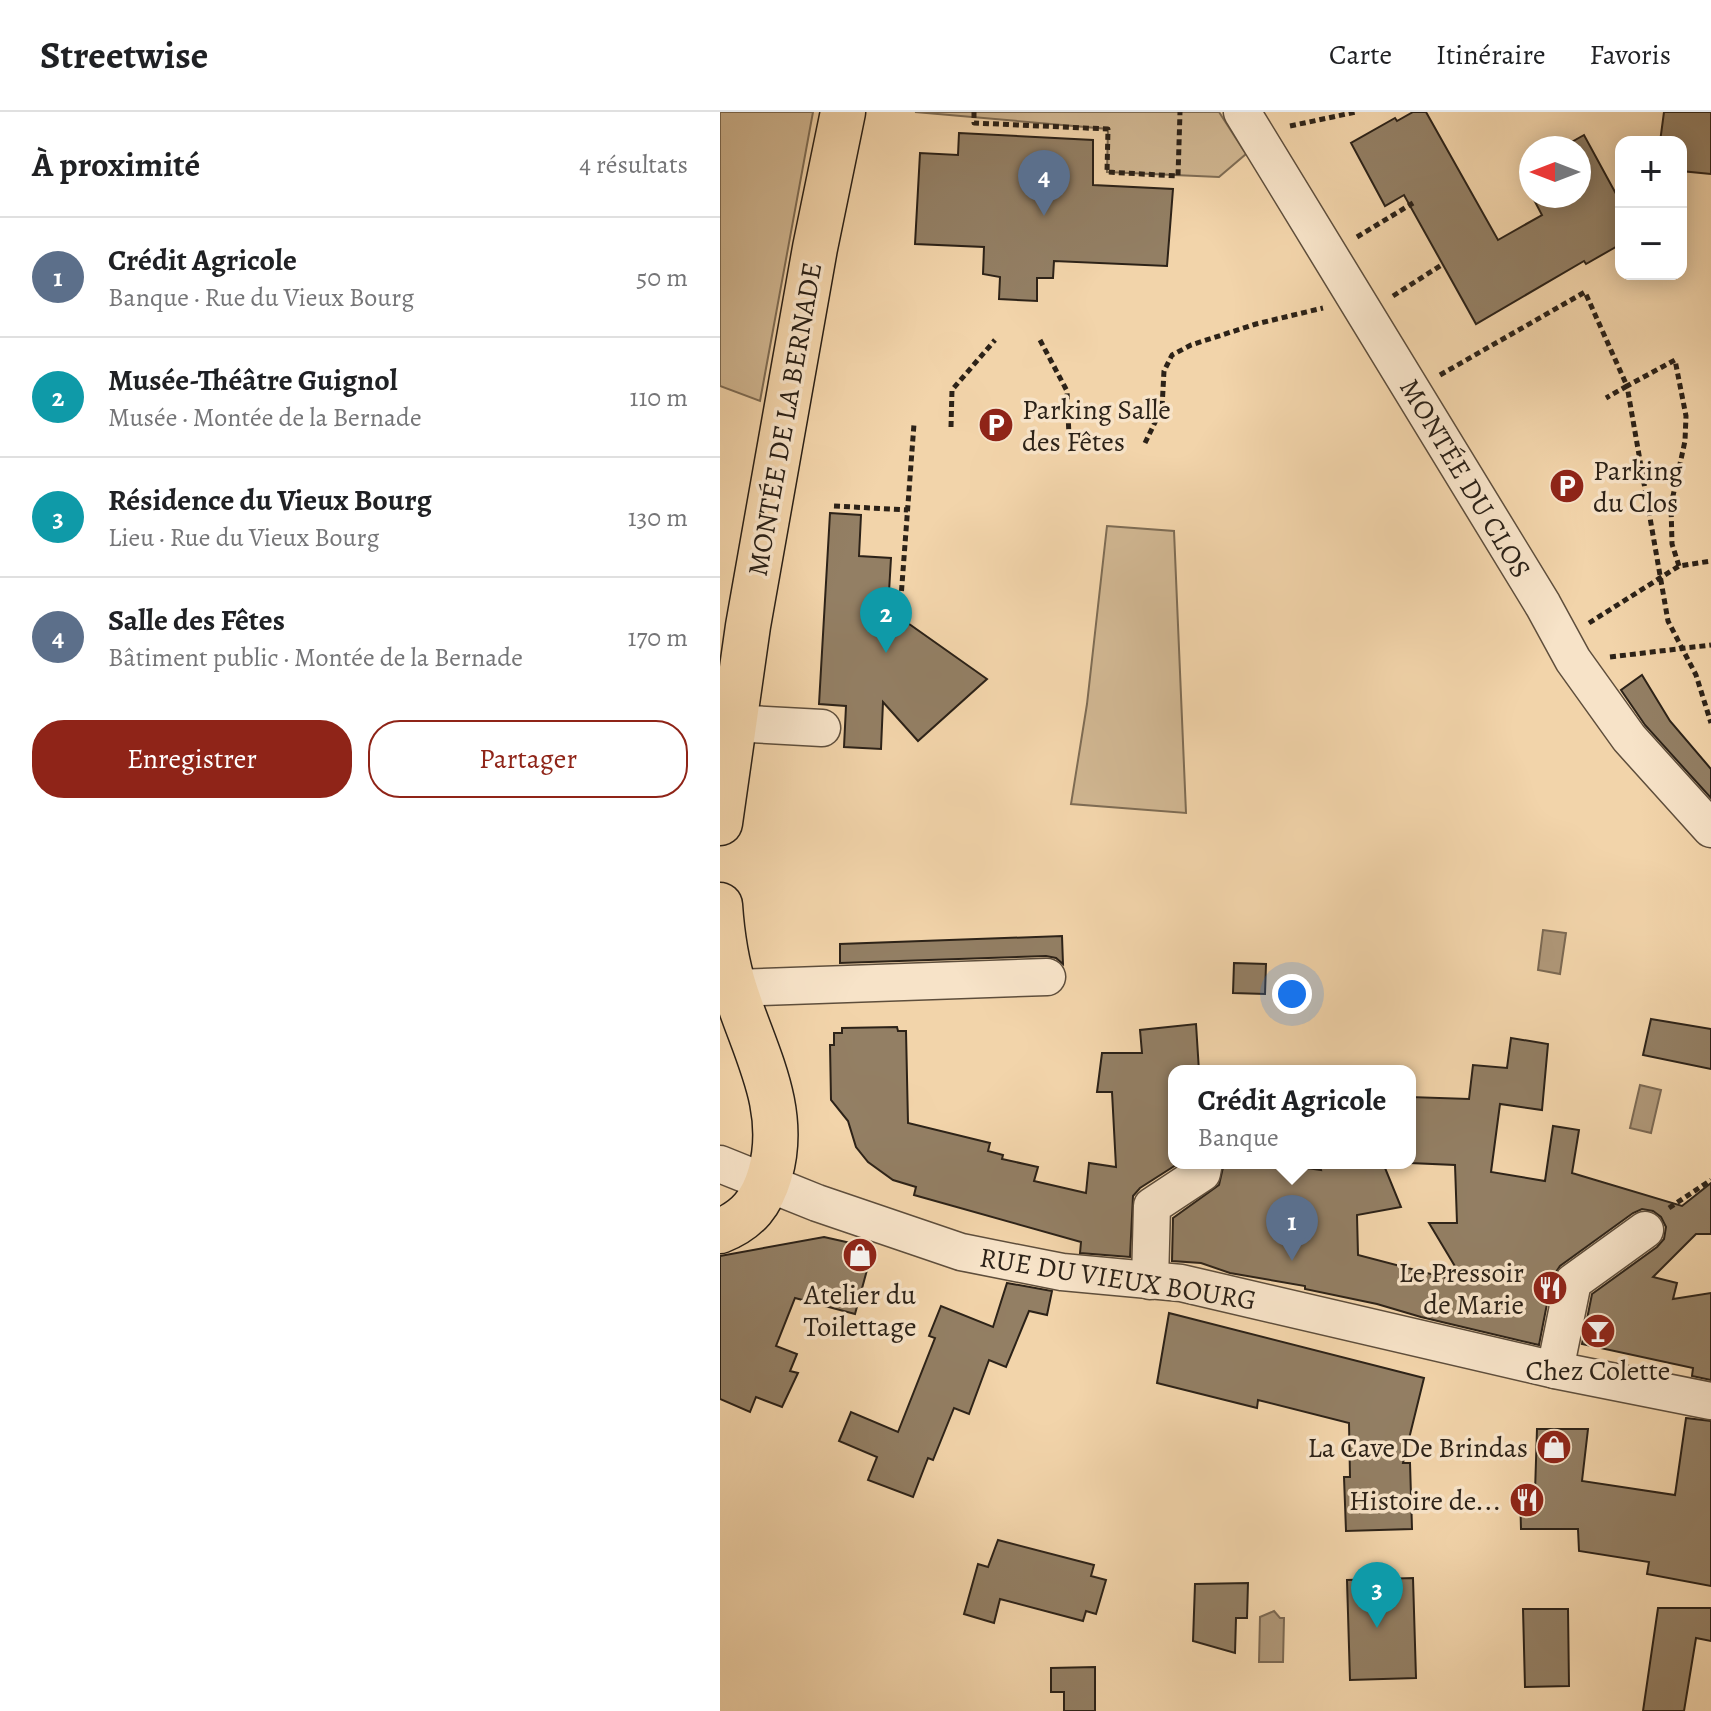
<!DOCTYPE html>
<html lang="fr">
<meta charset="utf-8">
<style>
body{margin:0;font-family:Alegreya,serif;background:#f2f2f2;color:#202124}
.controls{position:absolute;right:24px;top:24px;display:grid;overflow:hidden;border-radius:16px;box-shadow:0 4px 20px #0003}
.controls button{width:72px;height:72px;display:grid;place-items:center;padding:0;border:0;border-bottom:2px solid #e0e0e0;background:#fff;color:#202124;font:40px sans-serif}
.compass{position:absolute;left:799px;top:24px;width:72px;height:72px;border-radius:50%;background:#fff;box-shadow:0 4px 20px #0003;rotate:270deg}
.you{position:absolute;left:572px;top:882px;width:28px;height:28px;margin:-20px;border:6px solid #fff;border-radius:50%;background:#1a73e8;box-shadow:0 0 0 12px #1a73e833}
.badge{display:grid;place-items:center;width:52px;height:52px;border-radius:50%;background:#8f2418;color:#fff;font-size:26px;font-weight:700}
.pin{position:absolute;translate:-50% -66px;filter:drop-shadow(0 2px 4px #0008)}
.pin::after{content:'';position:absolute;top:42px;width:28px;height:24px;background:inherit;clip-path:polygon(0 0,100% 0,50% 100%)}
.popup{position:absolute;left:448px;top:953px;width:248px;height:104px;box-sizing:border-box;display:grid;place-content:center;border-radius:16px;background:#fff;filter:drop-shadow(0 2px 6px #0005);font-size:26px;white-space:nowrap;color:#757577}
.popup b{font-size:30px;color:#202124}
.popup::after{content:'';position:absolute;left:50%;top:100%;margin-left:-16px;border:16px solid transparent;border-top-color:#fff}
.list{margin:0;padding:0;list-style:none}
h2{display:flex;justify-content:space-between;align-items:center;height:104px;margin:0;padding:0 32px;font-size:34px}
h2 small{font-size:26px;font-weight:400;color:#757577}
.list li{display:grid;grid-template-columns:52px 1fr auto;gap:24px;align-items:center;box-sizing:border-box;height:120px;padding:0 32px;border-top:2px solid #e0e0e0}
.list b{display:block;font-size:30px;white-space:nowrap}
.list p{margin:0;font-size:26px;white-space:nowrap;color:#757577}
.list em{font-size:26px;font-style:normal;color:#757577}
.actions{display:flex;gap:16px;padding:24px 32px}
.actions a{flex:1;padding:18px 0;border:2px solid #8f2418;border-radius:32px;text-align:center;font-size:28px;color:#8f2418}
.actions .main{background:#8f2418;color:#fff}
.map{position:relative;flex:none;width:991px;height:1599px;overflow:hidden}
header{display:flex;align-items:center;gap:48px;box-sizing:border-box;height:112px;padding:0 40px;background:#fff;border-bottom:2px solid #e0e0e0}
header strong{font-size:38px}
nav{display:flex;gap:44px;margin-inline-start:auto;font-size:28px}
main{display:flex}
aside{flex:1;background:#fff}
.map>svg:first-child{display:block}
</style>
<header>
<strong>Streetwise</strong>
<nav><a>Carte</a><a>Itinéraire</a><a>Favoris</a></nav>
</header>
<main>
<aside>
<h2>À proximité<small>4 résultats</small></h2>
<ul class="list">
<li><span class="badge" style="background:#5c6f8a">1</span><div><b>Crédit Agricole</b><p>Banque · Rue du Vieux Bourg</p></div><em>50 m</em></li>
<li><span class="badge" style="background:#0f9aa8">2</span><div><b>Musée-Théâtre Guignol</b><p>Musée · Montée de la Bernade</p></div><em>110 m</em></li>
<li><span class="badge" style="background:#0f9aa8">3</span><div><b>Résidence du Vieux Bourg</b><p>Lieu · Rue du Vieux Bourg</p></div><em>130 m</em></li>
<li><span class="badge" style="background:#5c6f8a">4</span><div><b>Salle des Fêtes</b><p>Bâtiment public · Montée de la Bernade</p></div><em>170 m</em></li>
</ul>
<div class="actions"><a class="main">Enregistrer</a><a>Partager</a></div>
</aside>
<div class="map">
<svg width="991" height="1599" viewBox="0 0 991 1599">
<rect width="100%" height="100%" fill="#f2d4aa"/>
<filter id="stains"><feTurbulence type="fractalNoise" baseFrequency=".0025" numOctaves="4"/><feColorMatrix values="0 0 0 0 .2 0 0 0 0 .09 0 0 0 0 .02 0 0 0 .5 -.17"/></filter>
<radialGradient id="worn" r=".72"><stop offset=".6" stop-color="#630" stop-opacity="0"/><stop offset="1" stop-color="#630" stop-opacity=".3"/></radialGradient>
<g fill="#d0b691" stroke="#7e6c54" stroke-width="2">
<path d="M 0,0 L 93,0 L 40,289 L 0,274 Z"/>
<path d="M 195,0 L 499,0 L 526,42 L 499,65 L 387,60 L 388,17 Z"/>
<path d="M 387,414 L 454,419 L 466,701 L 351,692 L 367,592 Z"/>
</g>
<g fill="#af9778" stroke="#7b6852" stroke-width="2">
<path d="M 823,818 L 846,821 L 840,862 L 818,858 Z"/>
<path d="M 920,973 L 941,978 L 931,1021 L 910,1016 Z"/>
<path d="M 554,1499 L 560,1506 L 564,1506 L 563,1550 L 539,1550 L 540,1505 Z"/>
</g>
<g fill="#937f64" stroke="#2c2218" stroke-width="2">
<path d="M 693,0 L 706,0 L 778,128 L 822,103 L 812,84 L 859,84 L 859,36 L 841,36 L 864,23 L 901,91 L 901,132 L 866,152 L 864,149 L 756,212 L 684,83 L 665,94 L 631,31 L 675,6 L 677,9 Z"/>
<path d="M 944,0 L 991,0 L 991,62 L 961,59 L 961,30 L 940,30 Z"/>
<path d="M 239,21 L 373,28 L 373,73 L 453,77 L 447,154 L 334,149 L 333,166 L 317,166 L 317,189 L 279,187 L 280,165 L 263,162 L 264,135 L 195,132 L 200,41 L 238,43 Z"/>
<path d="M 110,401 L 141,403 L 139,444 L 171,446 L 168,497 L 267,567 L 198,629 L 163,590 L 161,637 L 124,635 L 126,594 L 99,592 Z"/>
<path d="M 922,563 L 950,609 L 991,657 L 991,686 L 925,613 L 901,578 Z"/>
<path d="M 342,824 L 343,852 L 336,846 L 326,844 L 120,851 L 120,832 Z"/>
<path d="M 514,851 L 546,852 L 545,882 L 513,881 Z"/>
<path d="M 931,907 L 991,917 L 991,957 L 923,943 Z"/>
<path d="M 476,912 L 479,959 L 454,959 L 454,1051 L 459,1051 L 420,1076 L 413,1084 L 410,1145 L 360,1141 L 361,1130 L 194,1083 L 196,1075 L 173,1068 L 148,1050 L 136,1035 L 128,1009 L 111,988 L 110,933 L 114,933 L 114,921 L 122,921 L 122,916 L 177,915 L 178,919 L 186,919 L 188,1011 L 270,1031 L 268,1039 L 283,1043 L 282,1047 L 318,1055 L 314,1069 L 366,1081 L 369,1051 L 396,1055 L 392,980 L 377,980 L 382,941 L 422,941 L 420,918 Z"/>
<path d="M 791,926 L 828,932 L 822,998 L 780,992 L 771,1060 L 825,1069 L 833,1014 L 859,1018 L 852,1061 L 962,1094 L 991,1071 L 991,1122 L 976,1122 L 933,1165 L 957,1171 L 953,1187 L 991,1181 L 991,1268 L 972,1264 L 973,1256 L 862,1232 L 872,1182 L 937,1135 L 944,1127 L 946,1115 L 941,1105 L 933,1099 L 922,1097 L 913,1101 L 840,1154 L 832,1166 L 819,1233 L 701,1205 L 657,1192 L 585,1177 L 585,1174 L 510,1161 L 481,1151 L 452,1149 L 453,1106 L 499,1073 L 504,1051 L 552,1051 L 601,1058 L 599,1051 L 663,1051 L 681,1095 L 637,1103 L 638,1143 L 745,1171 L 709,1111 L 737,1111 L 735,1053 L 690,1051 L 690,985 L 749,987 L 753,953 L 787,956 Z"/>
<path d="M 104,1125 L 153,1136 L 135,1202 L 75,1186 L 56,1234 L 77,1242 L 70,1259 L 78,1261 L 62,1295 L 36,1285 L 30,1300 L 0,1287 L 0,1144 Z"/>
<path d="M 287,1171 L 332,1179 L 327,1203 L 309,1199 L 286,1255 L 269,1248 L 249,1302 L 234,1296 L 213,1348 L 208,1346 L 193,1385 L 148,1368 L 157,1345 L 119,1329 L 131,1300 L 178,1320 L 215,1226 L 209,1224 L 221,1194 L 273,1215 Z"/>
<path d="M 449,1201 L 704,1266 L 683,1351 L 690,1351 L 692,1417 L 626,1419 L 624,1365 L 630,1365 L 629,1311 L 538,1288 L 537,1296 L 437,1271 Z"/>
<path d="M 966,1306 L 991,1309 L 991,1474 L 927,1462 L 929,1450 L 859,1439 L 858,1417 L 801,1417 L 800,1381 L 815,1380 L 817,1317 L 868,1317 L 862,1369 L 955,1383 Z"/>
<path d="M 278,1428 L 374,1453 L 371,1464 L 386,1468 L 376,1502 L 366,1499 L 363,1509 L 280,1487 L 274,1511 L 244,1502 L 258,1452 L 268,1455 Z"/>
<path d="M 693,1466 L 696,1566 L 630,1568 L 627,1468 Z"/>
<path d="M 528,1471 L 527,1506 L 516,1506 L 515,1541 L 473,1529 L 475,1472 Z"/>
<path d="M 938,1496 L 991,1496 L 991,1529 L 976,1526 L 964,1599 L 923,1599 Z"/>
<path d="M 803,1497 L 848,1497 L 849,1574 L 805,1575 Z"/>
<path d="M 375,1555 L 375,1599 L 344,1599 L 344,1580 L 331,1580 L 331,1556 Z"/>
</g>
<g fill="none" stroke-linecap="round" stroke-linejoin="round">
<defs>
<g id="minor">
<path d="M 522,0 L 823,493 L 853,548 L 909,626 L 991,717"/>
<path d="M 12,611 L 102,616"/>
<path d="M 14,876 L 327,865"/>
<path d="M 0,1052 L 97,1091 L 241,1140 L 342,1160 L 461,1171 L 835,1258 L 991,1289"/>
<path d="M 430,1169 L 432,1094 L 482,1061 L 484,1051"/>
<path d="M 835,1258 L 853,1170 L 925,1118"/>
</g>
<g id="major">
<path d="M 0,711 L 28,514 L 95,136 L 123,0"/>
<path d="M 0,793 C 2,822 6,850 15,878 C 34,939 69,996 50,1062 C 42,1090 28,1108 0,1119"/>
</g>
</defs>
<use href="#minor" stroke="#5e4e3c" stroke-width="39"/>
<use href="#major" stroke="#2c2218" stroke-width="47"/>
<g stroke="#2c2218" stroke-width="5" stroke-dasharray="6 4" stroke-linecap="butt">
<path d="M 254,0 L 254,11 L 388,17 L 387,60 L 458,64 L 460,0"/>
<path d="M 570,14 L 636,0"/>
<path d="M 637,125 L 693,91"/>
<path d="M 673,184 L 723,152"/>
<path d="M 320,228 L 347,279 L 349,324"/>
<path d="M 720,263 L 865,180 L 907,274 L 886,286"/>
<path d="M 231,315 L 232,278 L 275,228"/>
<path d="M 425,331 L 442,296 L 444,259 L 452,243 L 471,233 L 536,212 L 603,196"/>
<path d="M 114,394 L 188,398"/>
<path d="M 959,454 L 952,432 L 951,393 L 965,329 L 966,304 L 955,248 L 907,274 L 948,509 L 976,563 L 991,611"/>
<path d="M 180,499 L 194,312"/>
<path d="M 869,511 L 959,454 L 991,449"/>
<path d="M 890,545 L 991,533"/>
<path d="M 949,1096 L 991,1068"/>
</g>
<use href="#minor" stroke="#f7e3c8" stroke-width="36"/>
<use href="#major" stroke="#f2d4aa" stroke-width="44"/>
</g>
<defs>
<symbol id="parking-disc" viewBox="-11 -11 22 22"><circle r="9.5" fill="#8f2418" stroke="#f7e3c8"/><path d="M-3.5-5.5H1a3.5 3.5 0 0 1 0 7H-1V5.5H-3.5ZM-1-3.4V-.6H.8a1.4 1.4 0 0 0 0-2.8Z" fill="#fff"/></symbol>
<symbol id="shop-disc" viewBox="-11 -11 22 22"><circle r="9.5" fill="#8f2418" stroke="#f7e3c8"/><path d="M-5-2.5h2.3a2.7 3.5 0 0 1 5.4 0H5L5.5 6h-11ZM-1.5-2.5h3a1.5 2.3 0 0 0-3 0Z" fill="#fff"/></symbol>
<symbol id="restaurant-disc" viewBox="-11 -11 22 22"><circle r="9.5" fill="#8f2418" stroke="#f7e3c8"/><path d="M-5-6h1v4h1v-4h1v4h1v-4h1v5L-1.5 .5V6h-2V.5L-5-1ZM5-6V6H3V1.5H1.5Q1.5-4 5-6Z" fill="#fff"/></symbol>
<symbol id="bar-disc" viewBox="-11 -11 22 22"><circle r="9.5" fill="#8f2418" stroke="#f7e3c8"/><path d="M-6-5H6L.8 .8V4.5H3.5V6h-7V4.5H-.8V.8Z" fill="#fff"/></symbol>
</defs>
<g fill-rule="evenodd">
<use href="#parking-disc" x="256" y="293" width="40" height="40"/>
<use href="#parking-disc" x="827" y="354" width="40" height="40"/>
<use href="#shop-disc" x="120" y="1123" width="40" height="40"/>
<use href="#restaurant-disc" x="810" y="1156" width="40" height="40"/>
<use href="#bar-disc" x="858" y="1199" width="40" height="40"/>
<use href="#shop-disc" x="814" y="1315" width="40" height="40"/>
<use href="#restaurant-disc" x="787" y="1368" width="40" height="40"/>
</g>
<g text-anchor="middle" stroke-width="7" stroke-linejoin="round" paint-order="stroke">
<g font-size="28" fill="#2c2218" stroke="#f7e3c8" text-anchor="end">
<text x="302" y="307" text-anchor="start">Parking Salle<tspan x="302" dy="32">des Fêtes</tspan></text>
<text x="873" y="368" text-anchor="start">Parking<tspan x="873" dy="32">du Clos</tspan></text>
<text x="804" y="1170">Le Pressoir<tspan x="804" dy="32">de Marie</tspan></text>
<text x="140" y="1192" text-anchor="middle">Atelier du<tspan x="140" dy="32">Toilettage</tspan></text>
<text x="878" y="1268" text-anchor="middle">Chez Colette</text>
<text x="808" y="1345">La Cave De Brindas</text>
<text x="781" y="1398">Histoire de...</text>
</g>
<g font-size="28" fill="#2c2218" stroke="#f7e3c8">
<text transform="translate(64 307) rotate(-80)" y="10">MONTÉE DE LA BERNADE</text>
<text transform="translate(746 366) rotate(59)" y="10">MONTÉE DU CLOS</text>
<text transform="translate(398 1166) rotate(9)" y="10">RUE DU VIEUX BOURG</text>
</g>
</g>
<rect width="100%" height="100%" filter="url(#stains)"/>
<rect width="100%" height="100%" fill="url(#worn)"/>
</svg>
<div class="controls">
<button>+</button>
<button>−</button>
</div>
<svg class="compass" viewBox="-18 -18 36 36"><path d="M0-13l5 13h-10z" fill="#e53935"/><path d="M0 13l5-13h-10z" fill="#757577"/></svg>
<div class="you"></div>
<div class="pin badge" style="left:572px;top:1149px;background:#5c6f8a">1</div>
<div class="popup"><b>Crédit Agricole</b>Banque</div>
<div class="pin badge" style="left:166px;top:541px;background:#0f9aa8">2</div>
<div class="pin badge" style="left:657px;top:1516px;background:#0f9aa8">3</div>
<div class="pin badge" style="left:324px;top:104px;background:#5c6f8a">4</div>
</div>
</main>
